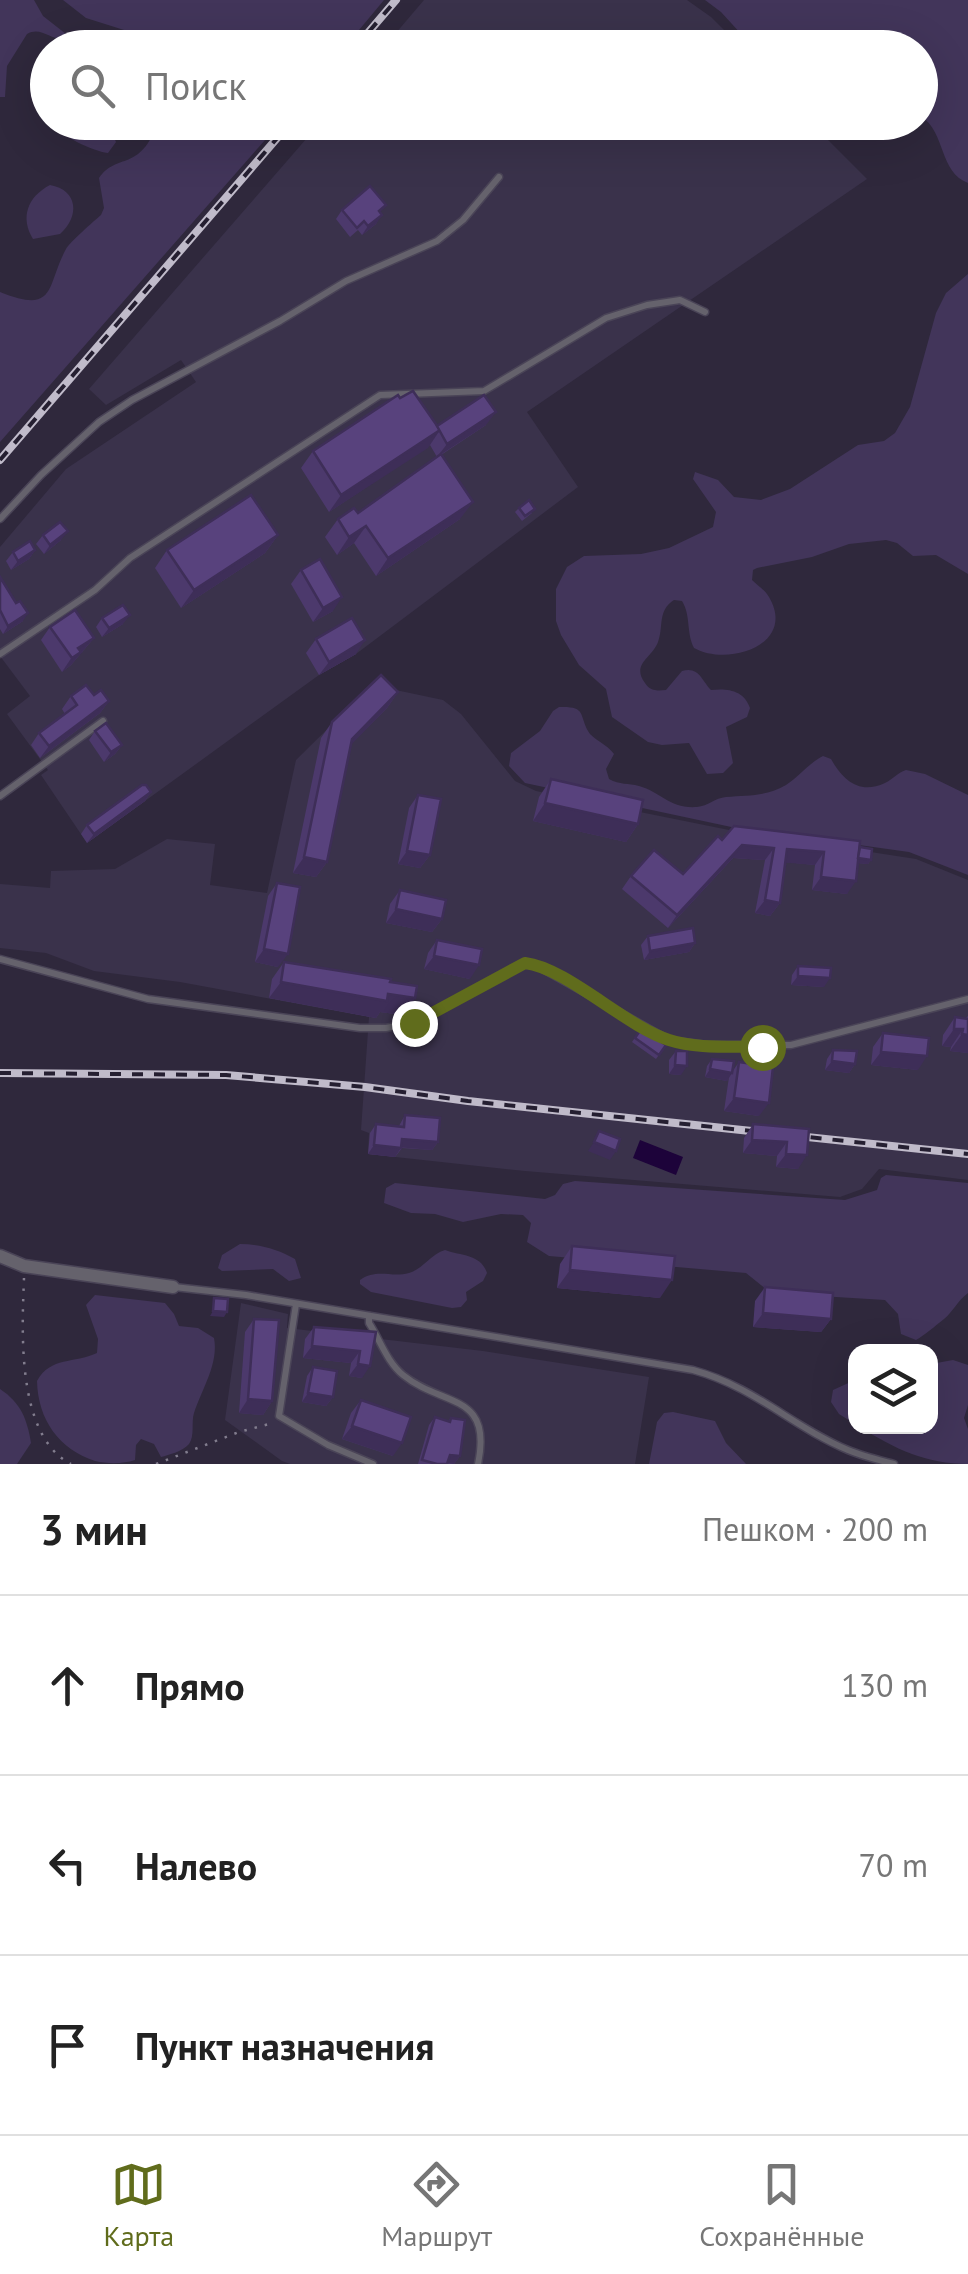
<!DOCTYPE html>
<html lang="ru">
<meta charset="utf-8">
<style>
body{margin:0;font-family:"PT Sans",sans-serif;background:#f2f2f2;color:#222}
.controls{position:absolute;right:30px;bottom:30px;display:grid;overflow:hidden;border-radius:20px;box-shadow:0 10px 40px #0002}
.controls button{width:90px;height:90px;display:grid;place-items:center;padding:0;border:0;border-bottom:2px solid #e0e0e0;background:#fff;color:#222;font:50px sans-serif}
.stop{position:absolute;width:30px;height:30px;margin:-22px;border:8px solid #606c1c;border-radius:50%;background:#fff}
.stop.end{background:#606c1c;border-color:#fff;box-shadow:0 2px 10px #0008}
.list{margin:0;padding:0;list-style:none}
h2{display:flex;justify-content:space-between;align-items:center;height:130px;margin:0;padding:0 40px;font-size:42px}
h2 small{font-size:32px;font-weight:400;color:#767676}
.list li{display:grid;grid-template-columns:65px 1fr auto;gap:30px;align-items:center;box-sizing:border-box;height:180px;padding:0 40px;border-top:2px solid #e0e0e0}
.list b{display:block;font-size:38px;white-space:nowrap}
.list em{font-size:32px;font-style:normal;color:#767676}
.icon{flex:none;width:55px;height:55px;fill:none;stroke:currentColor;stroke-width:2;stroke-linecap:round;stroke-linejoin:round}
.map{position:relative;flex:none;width:968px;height:1464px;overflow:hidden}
.search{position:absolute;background:#fff;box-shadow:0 10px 40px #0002;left:30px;right:30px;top:30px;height:110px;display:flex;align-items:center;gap:25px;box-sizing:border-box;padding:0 35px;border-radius:55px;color:#767676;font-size:38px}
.sheet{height:670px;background:#fff}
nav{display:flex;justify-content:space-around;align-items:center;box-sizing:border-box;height:140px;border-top:2px solid #e0e0e0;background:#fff;font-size:28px;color:#767676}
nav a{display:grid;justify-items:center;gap:5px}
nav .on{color:#606c1c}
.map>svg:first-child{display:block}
</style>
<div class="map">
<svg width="968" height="1464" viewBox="0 0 968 1464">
<rect width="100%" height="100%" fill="#2f283c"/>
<g fill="#3a324b">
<path d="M 424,0 L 687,0 L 711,17 L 741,47 L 384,47 Z"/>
<path d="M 320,123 L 811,123 L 867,179 L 527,412 L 578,487 L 356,654 L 319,675 L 87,843 L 41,775 L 48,770 L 7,714 L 30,696 L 0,656 L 0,547 L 66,469 L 196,382 L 181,360 L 106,405 L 89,389 Z"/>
<path d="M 372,685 L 443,700 L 461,714 L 515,781 L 536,791 L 734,831 L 916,859 L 968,880 L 968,1180 L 879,1169 L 862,1189 L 840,1197 L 525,1171 L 368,1154 L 369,1133 L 361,1130 L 369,1017 L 180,982 L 94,971 L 46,953 L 0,948 L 0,884 L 50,888 L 51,871 L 115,869 L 167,839 L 215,844 L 210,885 L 267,893 L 296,760 Z"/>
<path d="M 241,1303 L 288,1314 L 287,1328 L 483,1351 L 649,1377 L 635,1464 L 290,1464 L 282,1461 L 225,1420 Z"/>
</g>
<g fill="#42355a">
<path d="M 0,0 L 34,0 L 43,16 L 66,34 L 64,39 C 50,40 41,26 27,34 L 7,66 L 5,97 L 0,97 Z"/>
<path d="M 63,0 L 384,0 L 344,48 L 166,47 L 143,36 L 86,18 Z"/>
<path d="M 705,0 L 968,0 L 968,183 C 939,172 946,133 921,116 L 920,48 L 753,47 L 721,12 Z"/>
<path d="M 158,122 L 280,123 L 0,442 L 0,292 C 57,315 46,286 66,249 C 70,242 94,221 101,215 L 104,208 L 99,178 C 117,152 140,173 158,122 Z"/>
<path d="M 53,123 L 90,123 L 101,132 L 112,133 L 116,142 L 108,153 C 92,151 61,136 53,123 Z"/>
<path d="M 50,185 C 78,190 80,216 60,234 L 33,239 C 20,218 27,197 50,185 Z"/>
<path d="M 968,274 L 968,574 L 936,555 L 913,556 L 897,543 L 886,540 L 849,544 L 812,557 L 757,568 L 753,570 L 752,580 C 758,586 765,590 769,597 C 797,645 728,667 694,648 C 686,632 691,615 682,601 L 674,600 C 657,611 664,626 658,642 C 652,658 631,664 645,683 C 650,691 657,691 666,690 L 682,671 C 699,666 702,681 711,690 C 727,688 744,690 750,708 L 747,717 L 726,727 L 733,763 L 723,773 L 707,774 L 689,743 L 662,745 L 648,742 L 612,717 L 606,689 L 579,665 L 561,635 L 556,621 L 556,589 L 567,567 L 584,556 L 641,554 L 669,548 L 713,527 L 716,512 L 693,479 L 695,472 L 718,480 L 734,497 L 761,500 L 790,489 L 858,445 L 884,441 L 895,433 L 910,407 L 936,313 L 946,293 Z"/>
<path d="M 559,707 C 586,706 579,714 588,731 C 592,739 607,744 614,754 L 606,769 L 609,779 C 620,785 628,783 639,786 C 661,792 670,809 697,807 C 708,806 715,798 726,797 C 748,795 765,797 786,785 C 800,776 809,763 823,756 L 831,759 C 843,780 859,795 885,783 C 893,779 897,773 906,770 L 925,774 L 968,795 L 968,875 L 909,852 L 736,828 L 525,783 L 509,766 L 511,753 L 540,731 L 553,711 Z"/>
<path d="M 886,1175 L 968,1183 L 968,1293 C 957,1301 953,1312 944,1319 C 935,1326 925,1335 916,1340 L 901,1334 L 898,1314 L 885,1300 L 771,1293 L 746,1273 L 549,1256 L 527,1242 L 531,1223 L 523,1215 L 501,1214 L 463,1222 L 435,1214 L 411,1213 L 384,1203 L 386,1188 L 395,1183 L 545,1199 L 555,1195 L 563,1184 L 575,1181 L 845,1200 L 877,1190 L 881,1178 Z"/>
<path d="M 240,1244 C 259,1244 278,1249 295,1259 L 301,1278 L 289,1281 L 273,1269 L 222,1271 L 218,1268 L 222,1255 Z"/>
<path d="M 445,1250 C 461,1256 481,1254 487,1273 L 483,1281 L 466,1292 L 467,1300 L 461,1307 L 452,1308 L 371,1292 L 360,1284 L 360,1280 C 377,1268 391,1278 409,1273 C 423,1269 431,1254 445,1250 Z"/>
<path d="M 95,1295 L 165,1303 L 174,1314 L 179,1326 L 198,1328 L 214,1338 C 219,1363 202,1389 194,1413 C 191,1422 195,1436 189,1444 C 183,1451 169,1455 161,1457 L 154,1444 L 141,1439 L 136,1445 L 135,1460 C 123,1464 108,1464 95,1461 C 59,1449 38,1420 37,1381 C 51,1356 74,1364 97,1353 L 98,1339 L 86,1305 Z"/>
<path d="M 953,1360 L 968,1365 L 968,1405 L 964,1418 L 968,1429 L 968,1464 C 926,1464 895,1449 860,1427 L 930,1426 L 931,1364 Z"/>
<path d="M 855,1380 L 856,1380 L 855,1424 L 839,1414 L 831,1402 L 833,1390 Z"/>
<path d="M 0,1389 C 21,1403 27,1419 31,1443 L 17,1464 L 0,1464 Z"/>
<path d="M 673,1412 L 715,1421 L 726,1443 L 746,1464 L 649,1464 L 657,1422 L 664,1413 Z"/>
</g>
<path fill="#1d033a" d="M 640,1140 L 683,1157 L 676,1175 L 633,1158 Z"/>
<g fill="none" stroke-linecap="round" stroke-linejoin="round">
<defs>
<g id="service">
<path d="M 0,519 L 41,475 L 99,422 L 132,400 L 280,321 L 346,281 L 437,241 L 463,220 L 499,177"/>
<path d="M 0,654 L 95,590 L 130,558 L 380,395 L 484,391 L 606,318 L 647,305 L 680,300 L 705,312"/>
<path d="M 0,796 L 103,721"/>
<path d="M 0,959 L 148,999 L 360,1028 L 386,1028 L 413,1023 L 525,963 L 534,964 L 669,1040 L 707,1045 L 791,1045 L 968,999"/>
<path d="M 174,1287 L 246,1295 L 693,1370 C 755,1387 791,1426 848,1450 C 862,1456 879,1460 894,1464"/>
<path d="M 296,1304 L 279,1416 L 328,1445 L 373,1464"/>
<path d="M 369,1316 L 369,1323 C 380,1340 387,1362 403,1375 C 442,1407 493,1392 478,1464"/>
</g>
<path id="minor" d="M 0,1256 L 24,1266 L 173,1287"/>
</defs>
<use href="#service" stroke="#4a4457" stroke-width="9"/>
<use href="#minor" stroke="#4a4457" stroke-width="15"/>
<g stroke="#827d8e" stroke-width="2.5" stroke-dasharray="2.5 8" stroke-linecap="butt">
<path d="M 24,1278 C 22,1330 16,1436 71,1464"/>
<path d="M 156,1464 L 239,1432 L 273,1423"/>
</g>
<use href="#service" stroke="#65626c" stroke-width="6"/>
<use href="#minor" stroke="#65626c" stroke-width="12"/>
<defs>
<g id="rail">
<path d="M 355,48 L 396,0"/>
<path d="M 0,460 L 291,122"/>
<path d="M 0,1073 L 226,1075 L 365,1087 L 468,1101 L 968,1154"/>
</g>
</defs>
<use href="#rail" stroke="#c0bbca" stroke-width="8"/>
<use href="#rail" stroke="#251f31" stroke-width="4" stroke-dasharray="11" stroke-linecap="butt"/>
</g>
<g fill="#4c396c">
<path d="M 342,210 L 381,213 L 376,224 L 362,235 L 358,230 L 350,237 L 336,219 Z"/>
<path d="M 400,398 L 437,426 L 486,425 L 441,455 L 460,519 L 376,576 L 354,543 L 337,555 L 325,537 L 338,519 L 358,513 L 437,457 L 430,445 L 329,512 L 301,468 L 313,451 Z"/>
<path d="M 519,508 L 532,513 L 522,521 L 515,512 Z"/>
<path d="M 43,535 L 61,540 L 44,554 L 36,544 Z"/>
<path d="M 278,535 L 265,553 L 181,608 L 155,568 L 167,550 Z"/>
<path d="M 35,550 L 29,559 L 11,570 L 6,561 L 13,552 Z"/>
<path d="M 301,570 L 333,611 L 313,622 L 291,584 Z"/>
<path d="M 0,577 L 23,621 L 3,634 L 0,629 Z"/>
<path d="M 102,618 L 123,624 L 102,637 L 96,627 Z"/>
<path d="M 50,627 L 94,638 L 71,665 L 62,672 L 41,640 Z"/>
<path d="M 316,639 L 356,654 L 319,675 L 306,653 Z"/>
<path d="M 398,692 L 387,708 L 351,744 L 327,862 L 316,877 L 293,873 L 321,738 L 332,722 Z"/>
<path d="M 94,695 L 109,701 L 100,713 L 40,758 L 31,745 L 39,733 L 65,714 L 62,709 L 71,696 Z"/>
<path d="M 95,731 L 122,745 L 115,754 L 104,762 L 89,740 Z"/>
<path d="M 551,779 L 638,824 L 626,842 L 533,821 L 539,797 Z"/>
<path d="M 151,792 L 145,801 L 87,843 L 81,834 L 87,825 Z"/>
<path d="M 418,795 L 430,855 L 420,868 L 398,864 L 409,808 Z"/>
<path d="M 722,840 L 860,847 L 871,860 L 868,864 L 858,863 L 847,894 L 812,890 L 815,865 L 785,862 L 780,903 L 770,916 L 755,913 L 765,860 L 733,858 L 668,928 L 622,889 L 631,876 L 683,874 Z"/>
<path d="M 277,883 L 278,967 L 255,962 L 268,896 Z"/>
<path d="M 400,890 L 442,919 L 432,932 L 386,923 L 390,904 Z"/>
<path d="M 648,936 L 695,943 L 689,952 L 644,960 L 641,945 Z"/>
<path d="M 437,940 L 470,979 L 424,969 L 428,953 Z"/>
<path d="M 284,962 L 390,982 L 415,998 L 403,1015 L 380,1012 L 376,1018 L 269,998 L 272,979 Z"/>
<path d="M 798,966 L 824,987 L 791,985 L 792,975 Z"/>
<path d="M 968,1016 L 968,1053 L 950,1051 L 951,1047 L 942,1046 L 943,1035 L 955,1017 L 966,1018 Z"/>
<path d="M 641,1029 L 666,1045 L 656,1059 L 632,1042 Z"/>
<path d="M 883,1033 L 918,1070 L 871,1065 L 873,1047 Z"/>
<path d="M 833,1050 L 855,1064 L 849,1073 L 825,1070 L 827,1059 Z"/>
<path d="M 676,1051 L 681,1075 L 669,1074 L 669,1060 Z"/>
<path d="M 712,1059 L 732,1072 L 739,1062 L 759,1116 L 724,1111 L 729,1077 L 727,1081 L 705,1077 L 707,1066 Z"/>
<path d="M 405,1115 L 438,1142 L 432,1150 L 402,1148 L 395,1157 L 368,1154 L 370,1133 L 376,1124 L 399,1126 Z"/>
<path d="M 753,1124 L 809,1129 L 798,1169 L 776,1167 L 777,1156 L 743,1153 L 744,1138 Z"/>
<path d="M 572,1246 L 660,1298 L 557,1288 L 560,1264 Z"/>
<path d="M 765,1287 L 831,1319 L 821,1332 L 753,1327 L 755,1301 Z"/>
<path d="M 254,1319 L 272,1401 L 263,1415 L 239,1413 L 245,1332 Z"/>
<path d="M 314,1327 L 376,1332 L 362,1378 L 349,1376 L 351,1363 L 303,1358 L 305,1339 Z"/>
<path d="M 313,1367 L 333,1397 L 326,1406 L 302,1402 L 307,1376 Z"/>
<path d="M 361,1400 L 393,1456 L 342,1439 L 351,1413 Z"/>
<path d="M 435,1417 L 448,1421 L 451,1418 L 460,1456 L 454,1464 L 418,1464 L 429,1425 Z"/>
</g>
<g fill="#3e2e58">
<path d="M 382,215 L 376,224 L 362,235 L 368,226 Z"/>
<path d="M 496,412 L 486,425 L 437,457 L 447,444 Z"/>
<path d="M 440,430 L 428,448 L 329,512 L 341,495 Z"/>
<path d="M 473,502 L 460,519 L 376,576 L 388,558 Z"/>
<path d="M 366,526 L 354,543 L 337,555 L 349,537 Z"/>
<path d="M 68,531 L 61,540 L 44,554 L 50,545 Z"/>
<path d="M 278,535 L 265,553 L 181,608 L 194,590 Z"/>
<path d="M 35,550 L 29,559 L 11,570 L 18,561 Z"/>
<path d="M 342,597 L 333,611 L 313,622 L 323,608 Z"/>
<path d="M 28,613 L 23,621 L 3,634 L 8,626 Z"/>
<path d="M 130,615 L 123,624 L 102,637 L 109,628 Z"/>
<path d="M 94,638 L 71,665 L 62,672 L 78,648 Z"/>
<path d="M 365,640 L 356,654 L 319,675 L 329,662 Z"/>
<path d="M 398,692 L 387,708 L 342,754 L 352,739 Z"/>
<path d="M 109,701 L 100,713 L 40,758 L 49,746 Z"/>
<path d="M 122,745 L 115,754 L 104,762 L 111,752 Z"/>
<path d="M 151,792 L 145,801 L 87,843 L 94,834 Z"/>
<path d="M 545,803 L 638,824 L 626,842 L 533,821 Z"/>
<path d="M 742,845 L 774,848 L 765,860 L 733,858 L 668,928 L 677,915 Z"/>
<path d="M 787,849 L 824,852 L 815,865 L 778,862 Z"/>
<path d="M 407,851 L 430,855 L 420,868 L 398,864 Z"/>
<path d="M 304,857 L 327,862 L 316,877 L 293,873 Z"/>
<path d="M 855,858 L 871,860 L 868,864 L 852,863 Z"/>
<path d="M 821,877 L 856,881 L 847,894 L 812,890 Z"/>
<path d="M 765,900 L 780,903 L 770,916 L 755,913 Z"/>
<path d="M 396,909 L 442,919 L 432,932 L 386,923 Z"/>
<path d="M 695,943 L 689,952 L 644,960 L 650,951 Z"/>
<path d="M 264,949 L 288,954 L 278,967 L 255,962 Z"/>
<path d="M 434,956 L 479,965 L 470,979 L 424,969 Z"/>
<path d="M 798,976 L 830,978 L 824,987 L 791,985 Z"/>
<path d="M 281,982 L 388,994 L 415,998 L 403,1015 L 380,1012 L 376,1018 L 269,998 Z"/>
<path d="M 954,1029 L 963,1029 L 951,1047 L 942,1046 Z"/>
<path d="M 962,1034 L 968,1035 L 968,1053 L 950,1051 Z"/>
<path d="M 881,1052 L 927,1056 L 918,1070 L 871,1065 Z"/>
<path d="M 832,1061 L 855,1064 L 849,1073 L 825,1070 Z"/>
<path d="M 675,1065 L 687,1066 L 681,1075 L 669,1074 Z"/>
<path d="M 710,1069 L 732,1073 L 727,1081 L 705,1077 Z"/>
<path d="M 734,1098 L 769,1103 L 759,1116 L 724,1111 Z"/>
<path d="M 402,1139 L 438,1142 L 432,1150 L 396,1147 Z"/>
<path d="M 752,1140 L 787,1142 L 777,1156 L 743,1153 Z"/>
<path d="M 594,1142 L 616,1151 L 610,1160 L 588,1151 Z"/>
<path d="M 374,1145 L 401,1148 L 395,1157 L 368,1154 Z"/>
<path d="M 786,1154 L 807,1155 L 798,1169 L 776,1167 Z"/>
<path d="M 570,1270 L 672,1280 L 660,1298 L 557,1288 Z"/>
<path d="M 213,1311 L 227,1312 L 224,1317 L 210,1316 Z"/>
<path d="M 763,1313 L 831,1319 L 821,1332 L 753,1327 Z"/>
<path d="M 312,1346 L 360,1351 L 351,1363 L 303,1358 Z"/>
<path d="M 358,1364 L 370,1366 L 362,1378 L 349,1376 Z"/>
<path d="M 308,1393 L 333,1397 L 326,1406 L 302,1402 Z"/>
<path d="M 248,1399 L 272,1401 L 263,1415 L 239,1413 Z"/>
<path d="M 352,1426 L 402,1443 L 393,1456 L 342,1439 Z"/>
<path d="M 450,1455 L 460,1456 L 454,1464 L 445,1463 Z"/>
</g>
<g fill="#58427d" stroke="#3e2e58" stroke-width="2.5">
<path d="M 370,186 L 386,205 L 379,211 L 382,215 L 368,226 L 364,221 L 357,228 L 342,210 Z"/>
<path d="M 413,391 L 440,430 L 341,495 L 313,451 L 398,395 L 400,398 Z"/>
<path d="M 484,395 L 496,412 L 447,444 L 437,426 Z"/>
<path d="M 441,454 L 473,502 L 388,558 L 366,526 L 349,537 L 338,519 L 354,508 L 358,513 Z"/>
<path d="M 251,495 L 278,535 L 194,590 L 167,550 Z"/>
<path d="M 529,500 L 535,509 L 525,516 L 519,508 Z"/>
<path d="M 60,522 L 68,531 L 50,545 L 43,535 Z"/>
<path d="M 30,541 L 35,550 L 18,561 L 13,552 Z"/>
<path d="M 320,559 L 342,597 L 323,608 L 301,570 Z"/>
<path d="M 0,577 L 16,603 L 20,601 L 28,613 L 8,626 L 0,610 Z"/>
<path d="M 123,605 L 130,615 L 109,628 L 102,618 Z"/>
<path d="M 75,610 L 94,638 L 78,648 L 81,652 L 72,658 L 50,627 Z"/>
<path d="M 352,618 L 365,640 L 329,662 L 316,639 Z"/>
<path d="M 381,675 L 398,692 L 352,739 L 327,862 L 304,857 L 332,722 Z"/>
<path d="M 86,685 L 94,695 L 101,690 L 109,701 L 49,746 L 39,733 L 77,705 L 71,696 Z"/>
<path d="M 106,723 L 122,745 L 111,752 L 95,731 Z"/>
<path d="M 551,779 L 643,800 L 638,824 L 545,803 Z"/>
<path d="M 142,785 L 146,785 L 151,792 L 94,834 L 87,825 Z"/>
<path d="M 418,795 L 441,799 L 430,855 L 407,851 Z"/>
<path d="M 734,826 L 860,841 L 856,881 L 821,877 L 824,852 L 787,849 L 780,903 L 765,900 L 774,848 L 742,845 L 677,915 L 631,876 L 654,850 L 683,874 L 718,836 L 722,840 Z"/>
<path d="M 860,847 L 872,849 L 871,860 L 858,858 Z"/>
<path d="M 277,883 L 300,887 L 288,954 L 264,949 Z"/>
<path d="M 400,890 L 446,900 L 442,919 L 396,909 Z"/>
<path d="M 693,928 L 695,943 L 650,951 L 648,936 Z"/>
<path d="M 437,940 L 482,949 L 479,965 L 434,956 Z"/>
<path d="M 284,962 L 391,979 L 390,982 L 417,986 L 415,998 L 388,994 L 387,1001 L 281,982 Z"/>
<path d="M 798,966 L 831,968 L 830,978 L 798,976 Z"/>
<path d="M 955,1017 L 968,1019 L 968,1035 L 962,1034 L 963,1029 L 954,1029 Z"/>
<path d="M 641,1029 L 666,1045 L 659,1055 L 635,1038 Z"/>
<path d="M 883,1033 L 929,1038 L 927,1056 L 881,1052 Z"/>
<path d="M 833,1050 L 857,1051 L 855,1064 L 832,1061 Z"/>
<path d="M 676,1051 L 687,1051 L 687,1066 L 675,1065 Z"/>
<path d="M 712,1059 L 734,1061 L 732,1073 L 710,1069 Z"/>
<path d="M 739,1062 L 773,1067 L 769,1103 L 734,1098 Z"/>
<path d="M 405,1115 L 440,1118 L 438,1142 L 402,1139 L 401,1148 L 374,1145 L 376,1124 L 404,1127 Z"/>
<path d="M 753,1124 L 809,1129 L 807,1155 L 786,1154 L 787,1142 L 752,1140 Z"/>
<path d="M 599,1131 L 620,1139 L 616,1151 L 594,1142 Z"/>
<path d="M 572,1246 L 675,1256 L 672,1280 L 570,1270 Z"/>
<path d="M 765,1287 L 833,1293 L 831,1319 L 763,1313 Z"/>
<path d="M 214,1298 L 228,1299 L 227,1312 L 213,1311 Z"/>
<path d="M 254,1319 L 279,1320 L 272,1401 L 248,1399 Z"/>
<path d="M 314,1327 L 376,1332 L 370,1366 L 358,1364 L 360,1351 L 312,1346 Z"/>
<path d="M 313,1367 L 337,1371 L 333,1397 L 308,1393 Z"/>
<path d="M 361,1400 L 411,1417 L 402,1443 L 352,1426 Z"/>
<path d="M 435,1417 L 450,1422 L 451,1418 L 465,1420 L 460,1456 L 450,1455 L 447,1464 L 437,1464 L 422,1460 Z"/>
</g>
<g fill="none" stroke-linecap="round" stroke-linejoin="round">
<path stroke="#606c1c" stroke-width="12" d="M 414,1023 L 525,963 C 567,968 625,1026 669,1040 C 697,1049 732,1046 762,1047"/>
</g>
</svg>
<div class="controls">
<button><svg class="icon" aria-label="layers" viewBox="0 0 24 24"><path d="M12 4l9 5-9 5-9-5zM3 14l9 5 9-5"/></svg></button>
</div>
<div class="stop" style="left:762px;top:1047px"></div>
<div class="stop end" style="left:414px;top:1023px"></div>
<div class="search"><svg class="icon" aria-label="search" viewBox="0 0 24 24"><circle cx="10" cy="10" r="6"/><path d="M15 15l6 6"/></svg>Поиск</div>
</div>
<section class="sheet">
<h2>3 мин<small>Пешком · 200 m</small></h2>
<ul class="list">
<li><svg class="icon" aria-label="ahead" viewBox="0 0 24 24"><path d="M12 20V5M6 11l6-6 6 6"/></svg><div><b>Прямо</b></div><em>130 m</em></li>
<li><svg class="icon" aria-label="left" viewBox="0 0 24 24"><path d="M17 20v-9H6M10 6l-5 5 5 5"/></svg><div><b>Налево</b></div><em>70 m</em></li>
<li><svg class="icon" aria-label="arrive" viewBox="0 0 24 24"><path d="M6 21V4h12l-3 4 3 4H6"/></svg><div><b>Пункт назначения</b></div></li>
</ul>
</section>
<nav>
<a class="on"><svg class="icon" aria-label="map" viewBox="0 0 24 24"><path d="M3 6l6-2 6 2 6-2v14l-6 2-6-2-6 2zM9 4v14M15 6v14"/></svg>Карта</a>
<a><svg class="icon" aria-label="directions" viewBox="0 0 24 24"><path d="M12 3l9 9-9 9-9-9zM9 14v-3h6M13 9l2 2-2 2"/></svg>Маршрут</a>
<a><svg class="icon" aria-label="saved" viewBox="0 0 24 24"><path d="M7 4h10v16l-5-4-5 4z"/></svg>Сохранённые</a>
</nav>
